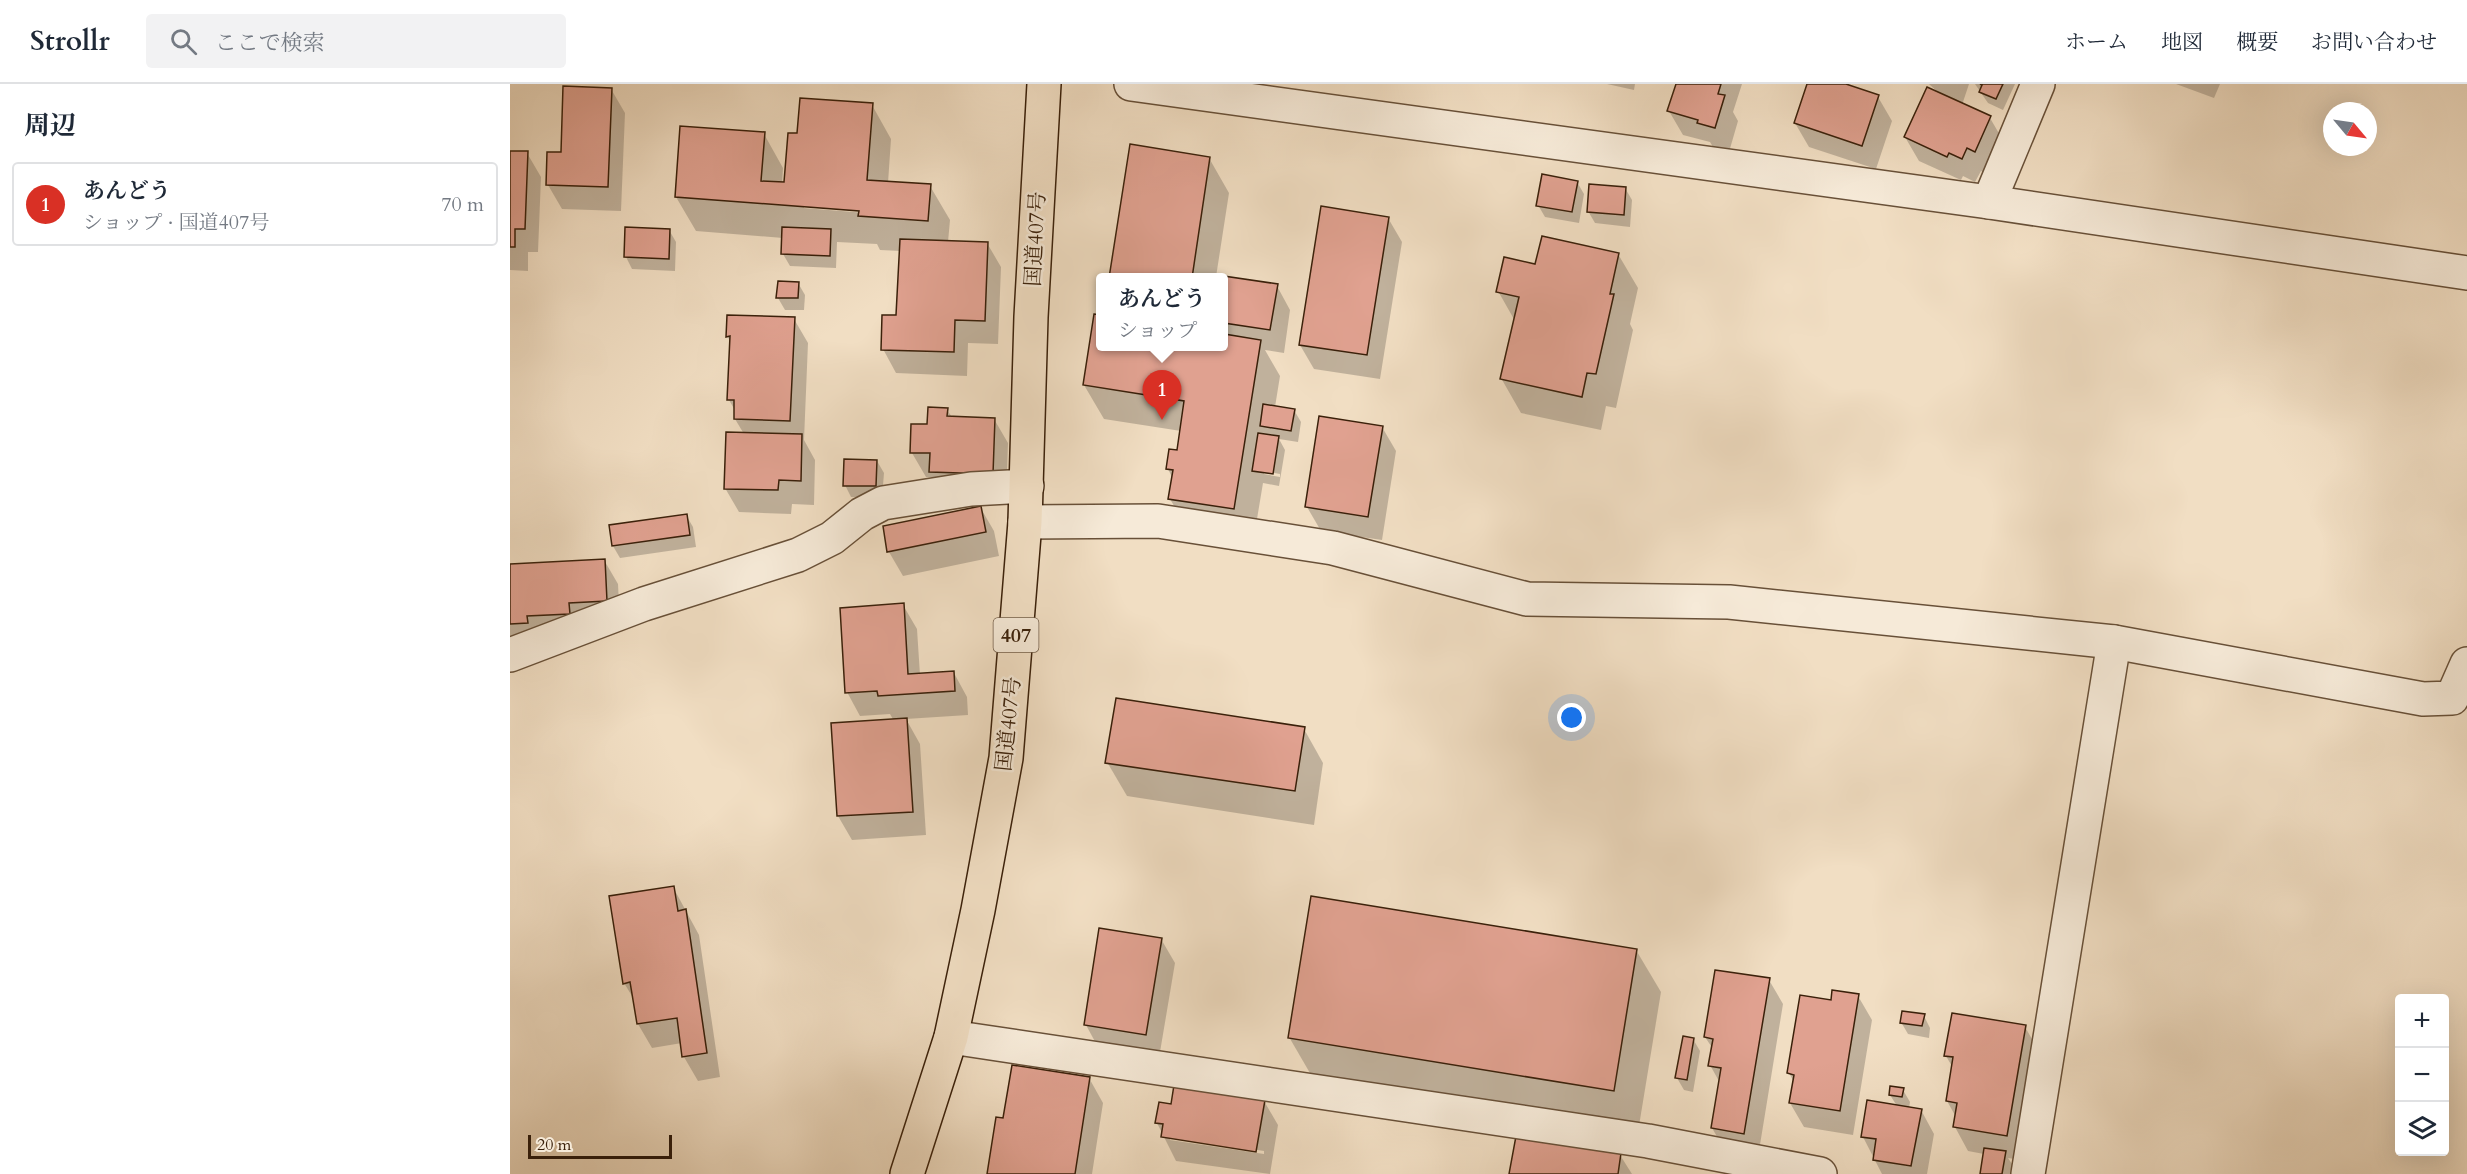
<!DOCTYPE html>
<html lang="ja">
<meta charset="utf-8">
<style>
body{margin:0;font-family:Cardo,"Noto Serif JP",serif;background:#f2f2f3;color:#1f2937}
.controls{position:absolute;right:18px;bottom:18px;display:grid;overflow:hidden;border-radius:6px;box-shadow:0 6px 24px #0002}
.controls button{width:54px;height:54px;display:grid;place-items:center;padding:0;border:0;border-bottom:2px solid #e0e1e3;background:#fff;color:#1f2937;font:30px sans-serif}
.compass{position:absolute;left:1813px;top:18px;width:54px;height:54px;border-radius:50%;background:#fff;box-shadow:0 6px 24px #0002;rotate:119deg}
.scale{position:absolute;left:18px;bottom:15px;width:144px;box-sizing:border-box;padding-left:6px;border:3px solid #3a200a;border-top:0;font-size:16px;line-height:21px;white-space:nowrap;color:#3a200a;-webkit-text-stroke:4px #f6ead8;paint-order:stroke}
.you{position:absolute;left:1062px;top:634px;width:21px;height:21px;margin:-15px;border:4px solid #fff;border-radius:50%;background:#1a73e8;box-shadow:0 0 0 9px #1a73e833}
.badge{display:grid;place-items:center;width:39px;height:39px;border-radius:50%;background:#d93025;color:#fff;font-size:20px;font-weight:700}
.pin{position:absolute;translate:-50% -50px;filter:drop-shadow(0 2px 3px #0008)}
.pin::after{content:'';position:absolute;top:32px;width:21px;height:18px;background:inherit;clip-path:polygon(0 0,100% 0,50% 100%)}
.popup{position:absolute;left:586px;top:189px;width:132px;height:78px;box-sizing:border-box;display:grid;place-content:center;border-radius:6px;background:#fff;filter:drop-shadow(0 2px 4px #0005);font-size:20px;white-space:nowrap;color:#747a83}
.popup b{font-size:22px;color:#1f2937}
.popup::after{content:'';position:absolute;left:50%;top:100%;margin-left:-12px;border:12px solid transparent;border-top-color:#fff}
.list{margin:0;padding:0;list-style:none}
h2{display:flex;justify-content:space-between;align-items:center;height:78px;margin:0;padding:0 24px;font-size:26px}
h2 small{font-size:20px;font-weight:400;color:#747a83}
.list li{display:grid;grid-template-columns:39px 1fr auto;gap:18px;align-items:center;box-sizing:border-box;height:84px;margin:0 12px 12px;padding:0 12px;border:2px solid #e0e1e3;border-radius:6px}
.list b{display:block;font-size:22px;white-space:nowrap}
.list p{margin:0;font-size:20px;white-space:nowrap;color:#747a83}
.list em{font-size:20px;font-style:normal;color:#747a83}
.icon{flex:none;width:33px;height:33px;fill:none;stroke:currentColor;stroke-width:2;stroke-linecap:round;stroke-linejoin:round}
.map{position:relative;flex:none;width:1957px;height:1090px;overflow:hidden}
header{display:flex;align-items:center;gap:36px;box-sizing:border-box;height:84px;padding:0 30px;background:#fff;border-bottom:2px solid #e0e1e3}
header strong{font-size:28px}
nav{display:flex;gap:33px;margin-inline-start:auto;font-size:21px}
.search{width:420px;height:54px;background:#f2f2f3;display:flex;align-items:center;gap:15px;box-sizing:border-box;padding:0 21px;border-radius:6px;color:#747a83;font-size:22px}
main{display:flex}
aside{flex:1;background:#fff}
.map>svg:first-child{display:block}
</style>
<header>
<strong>Strollr</strong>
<div class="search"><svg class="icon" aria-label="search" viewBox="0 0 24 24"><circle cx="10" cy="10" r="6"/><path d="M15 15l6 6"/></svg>ここで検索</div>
<nav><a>ホーム</a><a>地図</a><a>概要</a><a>お問い合わせ</a></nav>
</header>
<main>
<aside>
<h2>周辺<small></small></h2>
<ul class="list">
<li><span class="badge">1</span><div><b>あんどう</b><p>ショップ · 国道407号</p></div><em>70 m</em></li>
</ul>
</aside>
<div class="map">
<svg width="1957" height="1090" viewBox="0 0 1957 1090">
<rect width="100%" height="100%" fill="#f1dec3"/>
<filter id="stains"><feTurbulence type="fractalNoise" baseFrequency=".00333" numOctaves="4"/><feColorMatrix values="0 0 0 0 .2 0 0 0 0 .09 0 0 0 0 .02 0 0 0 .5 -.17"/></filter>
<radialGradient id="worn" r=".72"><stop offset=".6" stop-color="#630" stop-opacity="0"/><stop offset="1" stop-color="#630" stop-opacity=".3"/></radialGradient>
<g fill="#0003" fill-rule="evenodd">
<path d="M 1097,0 L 1125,0 L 1124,6 Z"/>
<path d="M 1167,0 L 1232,0 L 1223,28 L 1228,37 L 1219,68 L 1203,63 L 1200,58 L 1173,51 L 1159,27 Z"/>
<path d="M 1299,0 L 1336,0 L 1368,13 L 1382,37 L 1366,85 L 1299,63 L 1285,39 Z"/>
<path d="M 1419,0 L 1459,0 L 1452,21 L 1480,34 L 1494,58 L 1479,91 L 1471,87 L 1465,98 L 1453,92 L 1451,96 L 1409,77 L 1395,53 L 1430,10 Z"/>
<path d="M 1465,0 L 1505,0 L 1493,26 L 1478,19 Z"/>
<path d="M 1666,0 L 1710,0 L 1704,14 Z"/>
<path d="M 101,5 L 115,29 L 111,127 L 52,125 L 38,101 L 52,70 Z"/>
<path d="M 362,21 L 381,55 L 378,99 L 420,102 L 440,136 L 438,158 L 477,159 L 491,183 L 488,260 L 458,259 L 457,292 L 386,289 L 373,265 L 388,233 L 391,167 L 370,166 L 367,160 L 327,158 L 326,184 L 280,182 L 273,170 L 273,154 L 186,147 L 166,113 L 254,50 L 273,84 L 272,100 L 276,100 L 288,51 ZM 294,121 L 356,126 L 356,129 L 294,124 Z"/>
<path d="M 0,68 L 17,69 L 31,93 L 28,168 L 18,168 L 18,187 L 0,186 Z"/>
<path d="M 699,74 L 719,109 L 706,193 L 712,194 L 601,194 Z"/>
<path d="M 1067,98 L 1074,110 L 1069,139 L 1035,133 L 1028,121 Z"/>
<path d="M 1115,104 L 1122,116 L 1120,143 L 1085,139 L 1078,127 Z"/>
<path d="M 878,134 L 892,158 L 870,295 L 804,285 L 790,261 Z"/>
<path d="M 159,146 L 166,158 L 165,187 L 122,185 L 116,173 Z"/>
<path d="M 1108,170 L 1128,204 L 1120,240 L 1123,246 L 1106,324 L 1096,322 L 1091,346 L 1011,329 L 991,294 L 1005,237 L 988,207 L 1026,182 Z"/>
<path d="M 714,194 L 767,202 L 780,226 L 774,269 L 755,266 L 770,292 L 765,323 L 784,326 L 791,338 L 788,358 L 769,355 L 775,366 L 769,402 L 753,399 L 743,459 L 680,449 L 660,415 L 663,395 L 658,385 L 668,368 L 671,347 L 594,335 L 574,301 L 585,232 L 590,233 L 590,262 L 714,262 ZM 754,387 L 770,390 L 770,393 L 754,390 Z"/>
<path d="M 288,199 L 295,211 L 294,226 L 275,226 L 268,214 Z"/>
<path d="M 284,235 L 298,259 L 294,356 L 305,376 L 304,421 L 282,420 L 281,430 L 229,428 L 215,404 L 234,350 L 225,335 L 226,328 L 219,316 L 221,258 L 217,252 Z"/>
<path d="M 437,326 L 442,333 L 484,335 L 498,359 L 496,414 L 434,412 L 423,393 L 416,393 L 402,369 L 419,342 Z"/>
<path d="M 872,343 L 886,367 L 872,456 L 811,447 L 797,423 Z"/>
<path d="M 367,377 L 374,389 L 372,414 L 341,413 L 335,401 Z"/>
<path d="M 470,423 L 484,447 L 489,472 L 393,492 L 379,468 L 374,443 Z"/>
<path d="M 176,431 L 183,443 L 186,463 L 110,474 L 103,462 Z"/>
<path d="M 94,476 L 108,500 L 110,541 L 0,564 L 0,481 Z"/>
<path d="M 393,521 L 407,545 L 410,591 L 444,589 L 457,613 L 458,631 L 396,635 L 410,660 L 416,751 L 342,756 L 328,732 L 322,641 L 384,637 L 380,630 L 350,632 L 337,608 Z"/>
<path d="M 794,645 L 813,679 L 804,741 L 617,712 L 597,678 Z"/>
<path d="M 163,803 L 189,851 L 210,993 L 188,997 L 174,973 L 172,959 L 142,964 L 128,940 L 125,917 L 114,899 Z"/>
<path d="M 651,855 L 665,879 L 649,974 L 589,965 L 576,941 Z"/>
<path d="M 1126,866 L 1151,908 L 1128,1048 L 804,996 L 779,953 Z"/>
<path d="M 1259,896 L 1273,920 L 1248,1073 L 1216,1068 L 1202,1044 L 1210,999 L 1200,981 L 1203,965 L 1195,953 Z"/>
<path d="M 1348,912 L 1362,936 L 1343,1051 L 1294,1043 L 1280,1019 L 1284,998 L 1279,989 L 1322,918 Z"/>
<path d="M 1414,932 L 1420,944 L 1419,954 L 1398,950 L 1391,938 Z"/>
<path d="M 1515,943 L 1529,967 L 1511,1076 L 1498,1074 L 1502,1080 L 1500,1090 L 1471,1090 L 1474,1070 L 1458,1067 L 1445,1043 L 1446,1033 L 1437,1017 L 1443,984 L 1436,972 Z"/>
<path d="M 1183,955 L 1190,967 L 1183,1008 L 1174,1006 L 1167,994 Z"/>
<path d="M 579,994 L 593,1019 L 582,1090 L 478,1090 L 495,1036 Z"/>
<path d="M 1393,1006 L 1400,1018 L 1399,1024 L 1411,1026 L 1424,1050 L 1417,1090 L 1372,1090 L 1353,1053 L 1387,1022 L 1380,1011 Z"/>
<path d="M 754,1017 L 768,1041 L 760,1090 L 666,1077 L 647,1039 L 662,1021 ZM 660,1053 L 754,1067 L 754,1070 L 660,1056 Z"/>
<path d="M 1110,1071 L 1122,1090 L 1001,1090 Z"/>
</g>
<g fill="#e0a190" stroke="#3a200a" stroke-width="1.5">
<path d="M 1166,0 L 1211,0 L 1208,10 L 1215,11 L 1205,44 L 1187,39 L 1188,36 L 1157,27 Z"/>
<path d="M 1297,0 L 1336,0 L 1369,11 L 1352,62 L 1284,39 Z"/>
<path d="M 1470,0 L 1493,0 L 1486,15 L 1469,8 L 1472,1 Z"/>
<path d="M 53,2 L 102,4 L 98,103 L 36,101 L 37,68 L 51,68 Z"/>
<path d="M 1417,3 L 1481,32 L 1465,68 L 1457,64 L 1452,75 L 1439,69 L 1437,73 L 1394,53 Z"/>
<path d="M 290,14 L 363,19 L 357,96 L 421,100 L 418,137 L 348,132 L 349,127 L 165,113 L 170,42 L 255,48 L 251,97 L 274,98 L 278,49 L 287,49 Z"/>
<path d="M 620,60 L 700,73 L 682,194 L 599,194 Z"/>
<path d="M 0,67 L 18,67 L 15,145 L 5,145 L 5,163 L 0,163 Z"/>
<path d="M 1032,90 L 1068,97 L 1062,128 L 1026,122 Z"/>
<path d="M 1079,100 L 1116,103 L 1114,131 L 1077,128 Z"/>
<path d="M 811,122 L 879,133 L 857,271 L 789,261 Z"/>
<path d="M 115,143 L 160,145 L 159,175 L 114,173 Z"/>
<path d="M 272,143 L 321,145 L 320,172 L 271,170 Z"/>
<path d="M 1032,152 L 1109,169 L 1100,210 L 1104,210 L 1086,290 L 1077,289 L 1072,313 L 990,295 L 1009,213 L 986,208 L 994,173 L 1025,180 Z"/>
<path d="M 390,155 L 478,158 L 475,237 L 445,236 L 444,268 L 371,266 L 372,231 L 386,231 Z"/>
<path d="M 700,190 L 768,200 L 760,246 L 714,239 L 714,194 L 700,194 Z"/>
<path d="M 268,197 L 289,198 L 288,214 L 266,214 Z"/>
<path d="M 584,230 L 590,231 L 590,262 L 714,262 L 714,250 L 751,256 L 724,425 L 658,415 L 663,386 L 656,385 L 659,365 L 667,366 L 674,317 L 573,301 Z"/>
<path d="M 217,231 L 285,233 L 280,337 L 224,335 L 224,316 L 217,316 L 220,252 L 216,253 Z"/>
<path d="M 753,320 L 785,325 L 781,347 L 750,342 Z"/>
<path d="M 418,323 L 438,324 L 437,332 L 485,334 L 483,390 L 419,388 L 420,369 L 400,369 L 401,340 L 417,340 Z"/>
<path d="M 809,332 L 873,342 L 858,433 L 795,423 Z"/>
<path d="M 216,348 L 292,350 L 291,397 L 269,396 L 268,406 L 214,405 Z"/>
<path d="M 748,349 L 769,352 L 763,390 L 742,387 Z"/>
<path d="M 334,375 L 367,376 L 366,402 L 333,402 Z"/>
<path d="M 471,422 L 476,448 L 377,468 L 373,442 Z"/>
<path d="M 177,430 L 180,451 L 102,462 L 99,441 Z"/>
<path d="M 95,475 L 97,517 L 59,519 L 60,530 L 17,532 L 18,539 L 0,540 L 0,480 Z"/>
<path d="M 394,519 L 398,590 L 444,587 L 445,607 L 368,612 L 367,607 L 335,609 L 330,524 Z"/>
<path d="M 606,614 L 795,643 L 785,707 L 595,679 Z"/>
<path d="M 397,634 L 403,728 L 327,732 L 321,639 Z"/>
<path d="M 164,802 L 168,827 L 176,825 L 197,969 L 172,973 L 167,934 L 127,940 L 120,898 L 113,900 L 99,812 Z"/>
<path d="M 801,812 L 1127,865 L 1104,1007 L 778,954 Z"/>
<path d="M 589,844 L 652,854 L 636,951 L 574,941 Z"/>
<path d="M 1205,886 L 1260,894 L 1234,1050 L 1201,1044 L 1211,984 L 1198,982 L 1203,955 L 1194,953 Z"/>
<path d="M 1322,906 L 1349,910 L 1330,1027 L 1279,1019 L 1284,991 L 1277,989 L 1290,911 L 1321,916 Z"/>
<path d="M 1392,927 L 1415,930 L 1412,942 L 1390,939 Z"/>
<path d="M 1442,929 L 1516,941 L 1497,1052 L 1443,1043 L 1447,1019 L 1436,1017 L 1443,973 L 1434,972 Z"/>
<path d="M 1173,952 L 1184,954 L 1177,996 L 1165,994 Z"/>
<path d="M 502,981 L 580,993 L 565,1090 L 477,1090 L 486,1033 L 493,1034 Z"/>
<path d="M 664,1001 L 755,1016 L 746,1068 L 651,1053 L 653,1040 L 645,1039 L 649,1018 L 661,1020 Z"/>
<path d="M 1380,1002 L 1394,1004 L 1392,1013 L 1379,1011 Z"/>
<path d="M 1357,1016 L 1412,1025 L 1401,1082 L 1363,1076 L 1366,1055 L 1351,1053 Z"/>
<path d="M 1006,1052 L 1111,1069 L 1108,1090 L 999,1090 Z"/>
<path d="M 1474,1064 L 1496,1067 L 1492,1090 L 1470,1090 Z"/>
</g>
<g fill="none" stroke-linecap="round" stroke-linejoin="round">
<defs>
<g id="minor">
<path d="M 1479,118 L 1528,0"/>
<path d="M 515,438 L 648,437 L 823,464 L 1017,515 L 1219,518 L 1604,558 L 1913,615 L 1942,614 L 1957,580"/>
<path d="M 0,571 L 134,520 L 288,471 L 322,454 L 352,430 L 373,419 L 461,405 L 517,402"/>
<path d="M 441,953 L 1138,1057 L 1310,1090"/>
<path d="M 1518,1090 L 1604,558"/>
</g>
<path id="tertiary" d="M 621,0 L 1479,118 L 1957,189"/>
<path id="trunk" d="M 397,1090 L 441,953 L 468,826 L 496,674 L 515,438 L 521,233 L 534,0"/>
</defs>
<use href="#minor" stroke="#685038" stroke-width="36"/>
<use href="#tertiary" stroke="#685038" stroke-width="36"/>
<use href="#trunk" stroke="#3a200a" stroke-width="36"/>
<use href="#minor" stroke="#f6ead8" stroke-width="33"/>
<use href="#tertiary" stroke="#f6ead8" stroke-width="33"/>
<use href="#trunk" stroke="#f1dec3" stroke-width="33"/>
</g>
<g text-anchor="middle" stroke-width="5" stroke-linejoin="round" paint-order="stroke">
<rect fill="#f6ead8" stroke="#725d48" stroke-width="1.5" x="483.5" y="534" width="45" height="34" rx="4.5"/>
<g font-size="20" font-weight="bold" fill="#3a200a">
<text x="506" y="558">407</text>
</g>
<g font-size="21" fill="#3a200a" stroke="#f6ead8">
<text transform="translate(525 155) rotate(-87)" y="7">国道407号</text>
<text transform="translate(498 640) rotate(-84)" y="7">国道407号</text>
</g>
</g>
<rect width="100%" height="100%" filter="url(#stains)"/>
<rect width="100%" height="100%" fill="url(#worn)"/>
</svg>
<div class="controls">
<button>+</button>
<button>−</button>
<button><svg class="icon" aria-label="layers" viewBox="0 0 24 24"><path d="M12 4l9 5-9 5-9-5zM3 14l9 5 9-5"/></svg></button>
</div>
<svg class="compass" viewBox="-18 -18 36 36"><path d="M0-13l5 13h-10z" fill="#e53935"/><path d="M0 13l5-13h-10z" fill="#747a83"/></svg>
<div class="scale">20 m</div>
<div class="you"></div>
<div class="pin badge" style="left:652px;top:336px">1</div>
<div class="popup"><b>あんどう</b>ショップ</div>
</div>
</main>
